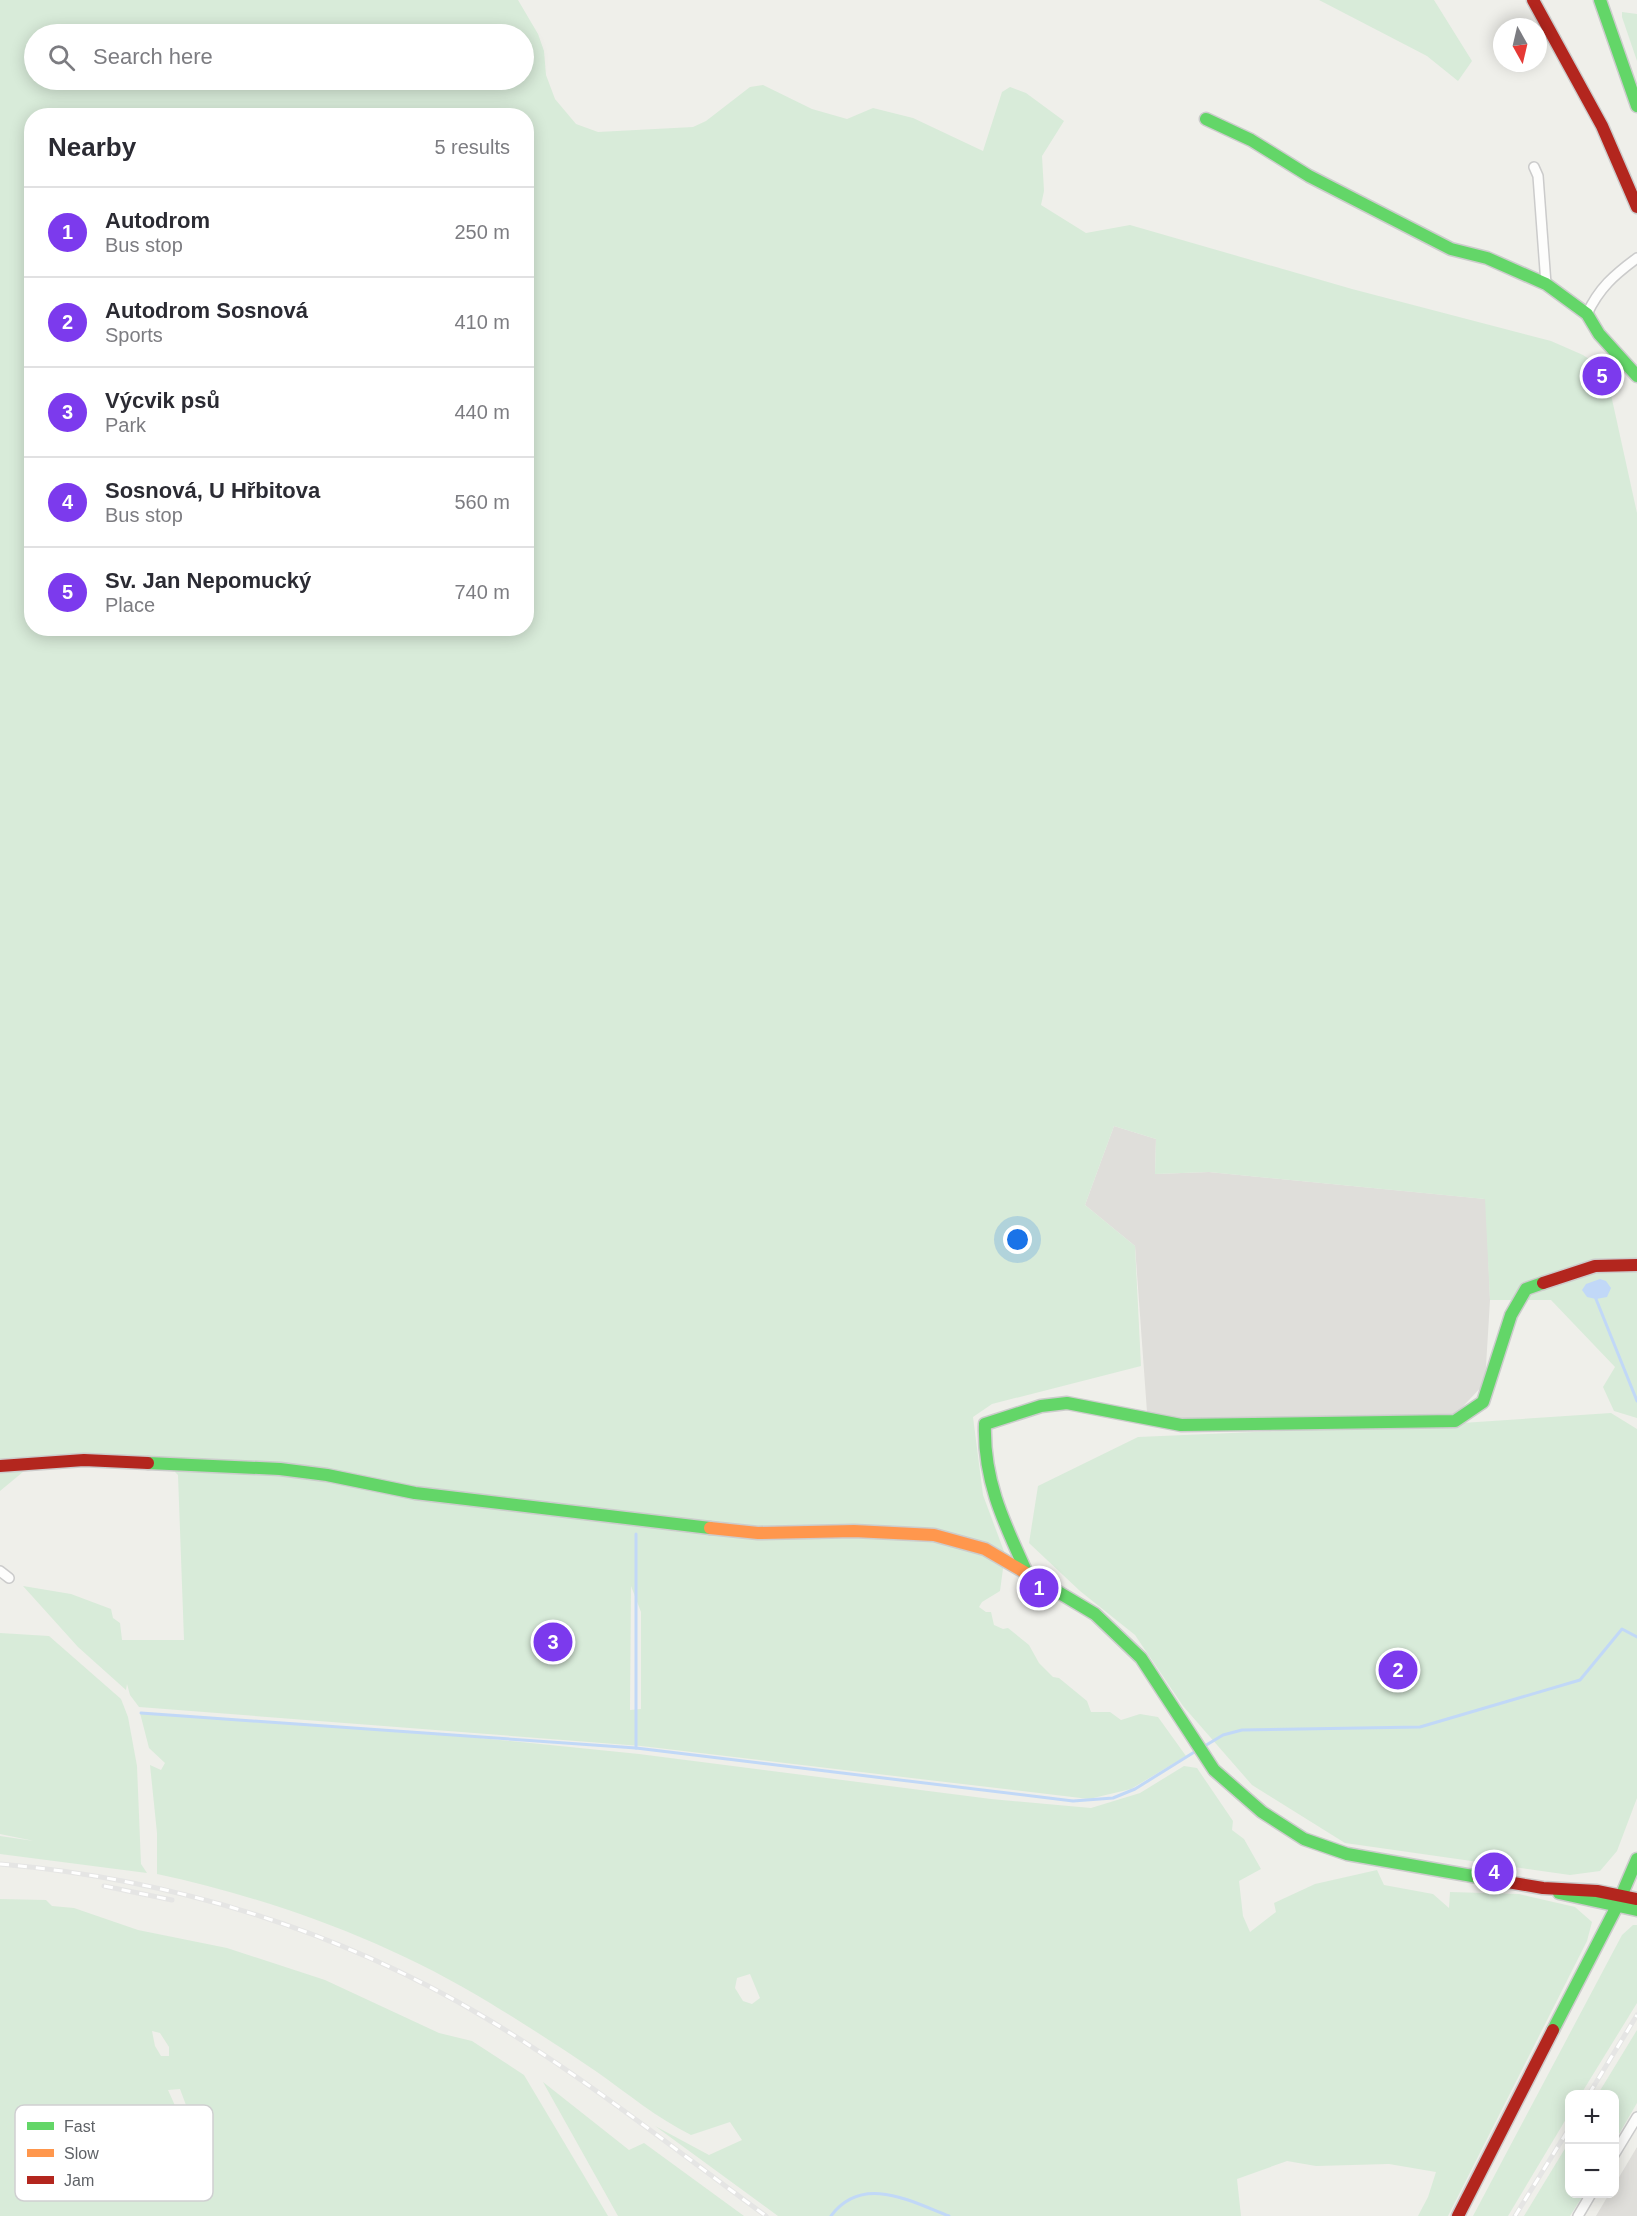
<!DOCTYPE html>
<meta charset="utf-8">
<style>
body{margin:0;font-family:Helvetica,sans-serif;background:#f2f2f3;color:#2b2b33}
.controls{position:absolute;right:18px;bottom:18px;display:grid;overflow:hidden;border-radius:12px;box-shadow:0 3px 15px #0003}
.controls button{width:54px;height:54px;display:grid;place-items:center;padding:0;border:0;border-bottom:2px solid #e1e1e2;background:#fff;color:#2b2b33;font:30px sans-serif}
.compass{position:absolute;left:1493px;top:18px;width:54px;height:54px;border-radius:50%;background:#fff;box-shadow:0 3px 15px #0003;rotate:172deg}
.you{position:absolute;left:1018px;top:1240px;width:21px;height:21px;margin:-15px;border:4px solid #fff;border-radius:50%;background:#1a73e8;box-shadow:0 0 0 9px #1a73e833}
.badge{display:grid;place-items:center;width:39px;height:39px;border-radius:50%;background:#7c3aed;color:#fff;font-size:20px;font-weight:700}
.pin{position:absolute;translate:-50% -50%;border:3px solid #fff;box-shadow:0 2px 6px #0006}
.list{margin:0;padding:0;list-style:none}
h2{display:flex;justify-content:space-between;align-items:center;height:78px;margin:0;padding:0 24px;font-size:26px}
h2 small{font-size:20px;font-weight:400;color:#7c7c81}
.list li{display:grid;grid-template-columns:39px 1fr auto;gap:18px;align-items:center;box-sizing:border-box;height:90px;padding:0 24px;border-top:2px solid #e1e1e2}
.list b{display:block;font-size:22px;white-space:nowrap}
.list p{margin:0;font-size:20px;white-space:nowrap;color:#7c7c81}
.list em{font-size:20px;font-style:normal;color:#7c7c81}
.icon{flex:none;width:33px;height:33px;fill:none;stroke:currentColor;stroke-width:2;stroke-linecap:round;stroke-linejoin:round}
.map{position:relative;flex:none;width:1637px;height:2216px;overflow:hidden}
.search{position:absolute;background:#fff;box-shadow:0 3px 15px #0003;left:24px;top:24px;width:510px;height:66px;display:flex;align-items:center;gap:15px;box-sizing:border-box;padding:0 21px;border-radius:33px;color:#7c7c81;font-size:22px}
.panel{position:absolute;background:#fff;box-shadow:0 3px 15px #0003;left:24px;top:108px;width:510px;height:528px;border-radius:24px}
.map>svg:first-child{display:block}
</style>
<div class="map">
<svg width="1637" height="2216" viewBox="0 0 1637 2216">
<rect width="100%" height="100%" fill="#efefea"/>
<g fill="#dfdeda">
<path d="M 1114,1126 L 1156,1139 L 1155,1174 L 1209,1172 L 1486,1199 L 1490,1300 L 1485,1383 L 1454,1416 L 1188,1421 L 1147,1412 L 1135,1246 L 1085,1205 Z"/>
<path d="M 1637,2147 L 1637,2216 L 1596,2216 L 1609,2194 L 1614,2194 L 1615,2184 Z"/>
</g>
<g fill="#d8ebd9" fill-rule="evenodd">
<path d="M 0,0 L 518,0 L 538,34 L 544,51 L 546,75 L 555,99 L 576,124 L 598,132 L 693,127 L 706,121 L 750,87 L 763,85 L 812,109 L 847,119 L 873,108 L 913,118 L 983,151 L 1002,92 L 1010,87 L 1026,93 L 1064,121 L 1042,156 L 1044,191 L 1041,205 L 1086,233 L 1130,225 L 1352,289 L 1551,341 L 1583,355 L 1598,365 L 1608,381 L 1637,513 L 1637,1418 L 1614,1411 L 1603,1387 L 1615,1367 L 1551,1300 L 1490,1300 L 1485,1199 L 1209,1172 L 1155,1174 L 1156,1139 L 1114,1126 L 1085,1205 L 1135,1246 L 1141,1366 L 992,1404 L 973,1417 L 983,1495 L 1005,1554 L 1000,1591 L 982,1602 L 979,1607 L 986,1612 L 991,1612 L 994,1625 L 1003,1629 L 1008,1628 L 1029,1645 L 1039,1663 L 1053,1677 L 1059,1678 L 1087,1701 L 1091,1712 L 1110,1712 L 1121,1720 L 1140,1714 L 1158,1717 L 1186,1756 L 1131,1789 L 1089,1799 L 641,1746 L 139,1707 L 130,1695 L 127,1684 L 126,1690 L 78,1647 L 23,1586 L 71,1594 L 111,1609 L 113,1618 L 120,1623 L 122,1640 L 184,1640 L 178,1475 L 175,1472 L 174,1461 L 41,1457 L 0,1491 ZM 34,34 L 524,34 L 524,80 L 34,80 ZM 32,116 L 526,116 L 526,628 L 32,628 ZM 631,1586 L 641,1612 L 641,1709 L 630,1710 Z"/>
<path d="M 1319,0 L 1434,0 L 1472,61 L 1458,81 L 1427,56 Z"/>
<path d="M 1622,12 L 1637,14 L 1637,61 L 1622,17 Z"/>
<path d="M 1611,1413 L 1637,1429 L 1637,1798 L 1617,1851 L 1600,1871 L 1570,1875 L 1345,1843 L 1252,1785 L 1183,1706 L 1135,1635 L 1080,1591 L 1029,1543 L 1038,1486 L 1138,1437 L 1447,1424 Z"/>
<path d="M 0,1633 L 49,1636 L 121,1699 L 128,1717 L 137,1766 L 141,1864 L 147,1873 L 0,1854 L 0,1836 L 34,1841 L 0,1834 Z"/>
<path d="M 140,1713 L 450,1735 L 639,1754 L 991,1799 L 1091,1808 L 1140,1793 L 1184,1766 L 1197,1768 L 1233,1821 L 1232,1830 L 1244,1839 L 1261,1869 L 1239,1881 L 1243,1916 L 1250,1932 L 1276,1912 L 1274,1903 L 1315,1884 L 1377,1870 L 1384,1885 L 1433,1894 L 1449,1908 L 1450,1892 L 1519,1894 L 1575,1907 L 1592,1922 L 1587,1941 L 1448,2216 L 1418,2216 L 1428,2197 L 1436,2172 L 1389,2164 L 1316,2166 L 1287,2161 L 1237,2179 L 1241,2216 L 778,2216 L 655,2126 L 709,2155 L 742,2140 L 730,2122 L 691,2135 C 657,2118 628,2094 597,2072 C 562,2048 526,2025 490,2003 C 388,1941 273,1899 157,1874 L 157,1833 L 150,1765 L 161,1770 L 165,1763 L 149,1748 ZM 750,1974 L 760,1998 L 752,2004 L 743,2001 L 735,1988 L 737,1978 Z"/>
<path d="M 0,1899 L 46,1900 L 52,1906 L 74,1908 L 138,1930 L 227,1948 L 325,1980 L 439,2033 L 472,2041 L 524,2075 L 608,2216 L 0,2216 ZM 152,2031 L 160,2033 L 169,2047 L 169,2056 L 161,2056 L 155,2046 ZM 180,2089 L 190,2116 L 181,2119 L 168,2090 ZM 161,2153 L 172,2154 L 180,2181 L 170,2182 Z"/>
<path d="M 1633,1925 L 1637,1925 L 1637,2003 L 1581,2094 L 1570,2094 L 1569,2114 L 1508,2216 L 1473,2216 L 1622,1935 Z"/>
<path d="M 1637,2030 L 1637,2103 L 1615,2141 L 1614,2094 L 1598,2094 Z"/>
<path d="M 543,2082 L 629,2150 L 644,2143 L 744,2216 L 618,2216 Z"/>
<path d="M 1569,2142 L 1570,2194 L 1584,2194 L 1570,2216 L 1524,2216 Z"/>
</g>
<path fill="#c1d8f7" d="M 1600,1279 L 1606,1281 L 1611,1288 L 1607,1297 L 1596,1299 L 1587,1297 L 1582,1290 L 1586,1284 Z"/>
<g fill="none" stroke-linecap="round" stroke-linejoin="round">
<g stroke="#c1d8f7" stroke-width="3">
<path d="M 1596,1299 L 1637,1401"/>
<path d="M 636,1534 L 636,1748"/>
<path d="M 141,1713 L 636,1748 L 1073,1801 L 1113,1798 L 1135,1789 L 1196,1751"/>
<path d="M 1203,1747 L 1223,1735 L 1242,1730 L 1420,1727 L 1580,1680 L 1622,1629 L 1637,1637"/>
<path d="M 831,2216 C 862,2174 910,2201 949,2216"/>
</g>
<defs>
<g id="street">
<path d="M 1534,167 L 1538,176 L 1546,284"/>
<path d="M 1587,314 C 1599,288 1614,275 1637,258"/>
<path d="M 0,1571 L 9,1578"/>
<path d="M 1614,2155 L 1637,2117"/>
<path d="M 1578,2216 L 1591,2194"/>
</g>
<g id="fast">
<path d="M 1600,0 L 1637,106"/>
<path d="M 1206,119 L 1251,140 L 1309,176 L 1451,249 L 1487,258 L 1546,284 L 1587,314 L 1599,334 L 1637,376"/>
<path d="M 148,1463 L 280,1469 L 327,1475 L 415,1493 L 710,1528"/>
<path d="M 1027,1573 C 1004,1523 983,1480 985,1424 L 1041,1406 L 1067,1403 L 1181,1425 L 1455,1421 L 1483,1402 L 1511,1315 L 1526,1289 L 1543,1283"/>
<path d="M 1043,1583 L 1095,1614 L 1141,1658 L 1214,1770 L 1262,1812 L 1304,1839 L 1347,1854 L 1478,1877"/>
<path d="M 1559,1893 L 1637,1910"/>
<path d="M 1553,2030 L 1616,1908 L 1637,1859"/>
</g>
<path id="slow" d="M 710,1528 L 758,1533 L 854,1531 L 934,1535 L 985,1549 L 1043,1583"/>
<g id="jam">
<path d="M 1533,0 L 1602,126 L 1637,207"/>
<path d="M 1543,1283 L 1595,1266 L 1637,1265"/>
<path d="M 0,1466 L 84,1460 L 148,1463"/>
<path d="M 1478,1877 L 1543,1888 L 1597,1891 L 1637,1899"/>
<path d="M 1458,2216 L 1553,2030"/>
</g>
</defs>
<use href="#street" stroke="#cbcbcb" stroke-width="12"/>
<use href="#fast" stroke="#ccc" stroke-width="15"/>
<use href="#slow" stroke="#ccc" stroke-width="15"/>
<use href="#jam" stroke="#ccc" stroke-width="15"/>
<use href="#street" stroke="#fdfdfc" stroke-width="9"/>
<use href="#fast" stroke="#63d668" stroke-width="12"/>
<use href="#slow" stroke="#ff974d" stroke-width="12"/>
<use href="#jam" stroke="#b3261e" stroke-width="12"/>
<defs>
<g id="rail">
<path d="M 0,1864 C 171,1879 336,1929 484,2017 C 583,2076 673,2148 766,2216"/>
<path d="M 104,1886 L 172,1900"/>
<path d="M 1589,2094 L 1637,2015"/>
<path d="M 1515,2216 L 1570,2127"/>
</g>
</defs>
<use href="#rail" stroke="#e5e5e4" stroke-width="5"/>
<use href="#rail" stroke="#fff" stroke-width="3" stroke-dasharray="9" stroke-linecap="butt"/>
</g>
<rect x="15" y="2105" width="198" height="96" rx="9" fill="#fff" stroke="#cfd0d1" stroke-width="1.5"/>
<rect x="27" y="2122" width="27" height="8" fill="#63d668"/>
<rect x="27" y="2149" width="27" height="8" fill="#ff974d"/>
<rect x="27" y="2176" width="27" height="8" fill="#b3261e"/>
<g font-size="16" fill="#5f6267">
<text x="64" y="2132">Fast</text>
<text x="64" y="2159">Slow</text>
<text x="64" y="2186">Jam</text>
</g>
</svg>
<div class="controls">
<button>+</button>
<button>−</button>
</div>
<svg class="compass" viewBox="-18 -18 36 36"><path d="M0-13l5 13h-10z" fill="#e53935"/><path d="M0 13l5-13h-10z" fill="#7c7c81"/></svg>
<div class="you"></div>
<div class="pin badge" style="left:1039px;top:1588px">1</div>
<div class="pin badge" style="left:1398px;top:1670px">2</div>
<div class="pin badge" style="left:553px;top:1642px">3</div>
<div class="pin badge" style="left:1494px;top:1872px">4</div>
<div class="pin badge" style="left:1602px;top:376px">5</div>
<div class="search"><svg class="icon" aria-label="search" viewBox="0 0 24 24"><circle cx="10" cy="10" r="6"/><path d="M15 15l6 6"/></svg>Search here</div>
<section class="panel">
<h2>Nearby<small>5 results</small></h2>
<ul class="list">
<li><span class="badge">1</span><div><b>Autodrom</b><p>Bus stop</p></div><em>250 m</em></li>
<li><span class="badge">2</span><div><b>Autodrom Sosnová</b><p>Sports</p></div><em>410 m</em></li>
<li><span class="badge">3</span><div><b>Výcvik psů</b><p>Park</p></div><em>440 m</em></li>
<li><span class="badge">4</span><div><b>Sosnová, U Hřbitova</b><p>Bus stop</p></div><em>560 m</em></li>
<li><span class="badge">5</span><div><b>Sv. Jan Nepomucký</b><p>Place</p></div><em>740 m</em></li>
</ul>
</section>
</div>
